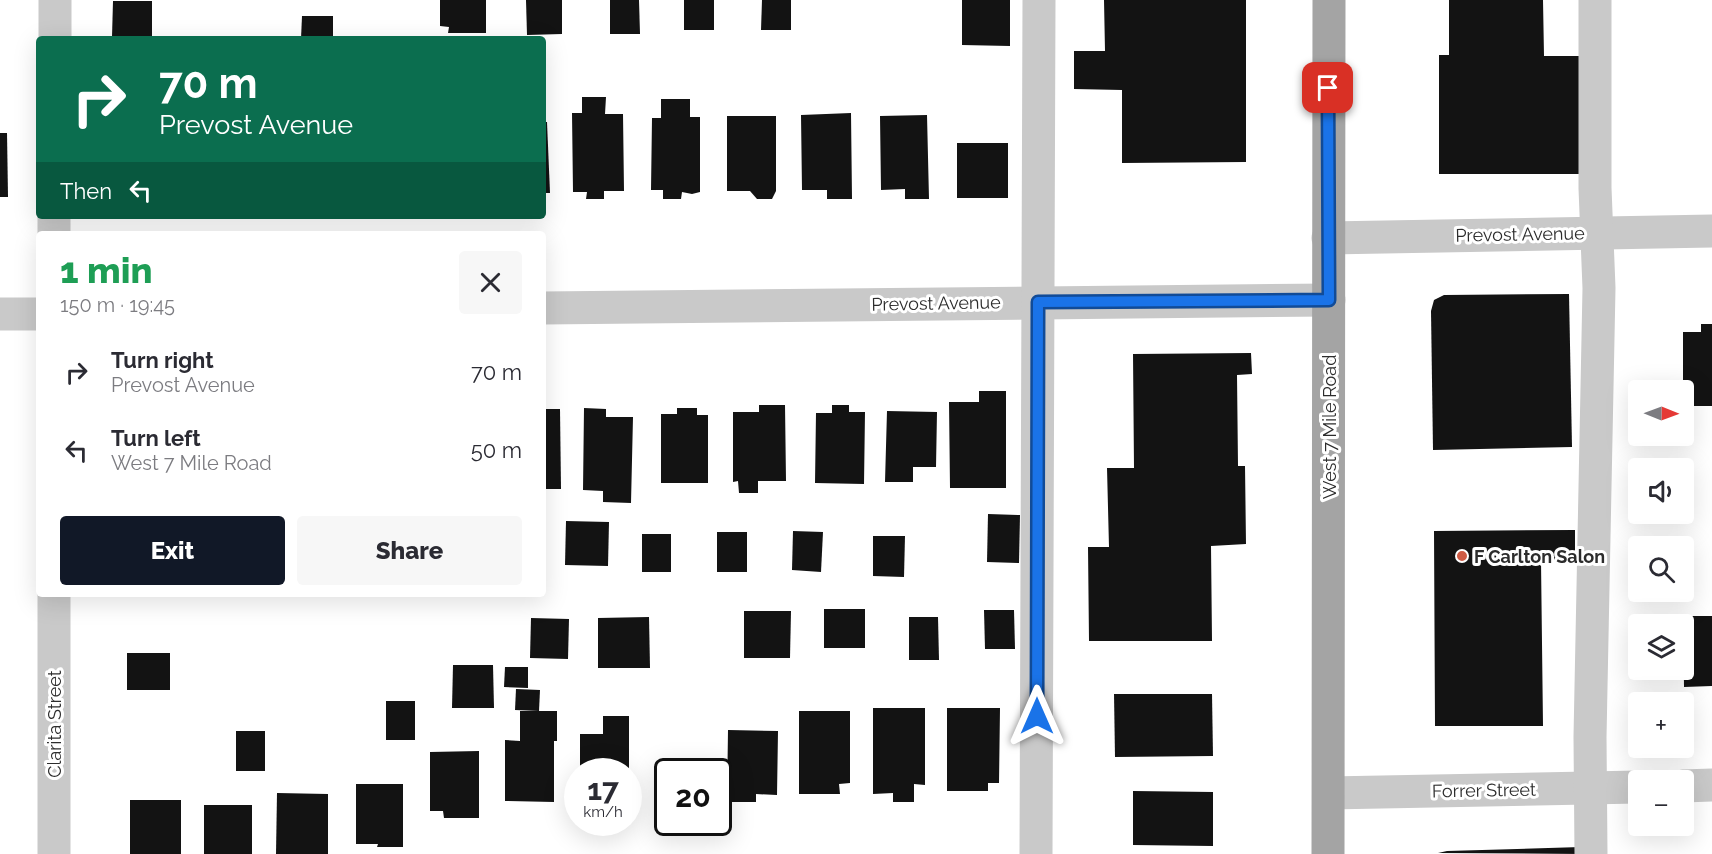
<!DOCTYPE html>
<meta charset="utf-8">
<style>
:root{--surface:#fff;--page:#f7f7f7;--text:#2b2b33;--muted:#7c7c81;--accent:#111827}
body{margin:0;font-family:Raleway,sans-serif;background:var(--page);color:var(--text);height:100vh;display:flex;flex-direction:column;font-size:22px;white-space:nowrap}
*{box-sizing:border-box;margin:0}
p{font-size:20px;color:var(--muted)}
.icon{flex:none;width:33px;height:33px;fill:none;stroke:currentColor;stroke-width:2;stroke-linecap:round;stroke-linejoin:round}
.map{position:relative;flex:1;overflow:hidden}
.sheet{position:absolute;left:36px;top:231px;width:510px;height:366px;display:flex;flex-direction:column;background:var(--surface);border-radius:6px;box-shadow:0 6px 24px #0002}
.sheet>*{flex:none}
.top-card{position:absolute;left:36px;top:36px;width:510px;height:183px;border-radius:6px;box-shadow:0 6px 24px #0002;background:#0b6e4f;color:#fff;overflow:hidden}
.needle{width:39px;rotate:91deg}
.buttons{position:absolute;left:1628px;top:380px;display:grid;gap:12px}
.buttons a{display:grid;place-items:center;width:66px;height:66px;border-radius:6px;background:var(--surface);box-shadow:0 6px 24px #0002;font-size:30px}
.speed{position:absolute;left:564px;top:758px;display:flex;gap:12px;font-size:30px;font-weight:700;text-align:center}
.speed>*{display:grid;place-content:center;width:78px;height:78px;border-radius:50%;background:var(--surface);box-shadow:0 6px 24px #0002;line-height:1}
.speed small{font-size:15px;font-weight:400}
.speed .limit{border:3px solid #111;border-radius:9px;background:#fff;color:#111}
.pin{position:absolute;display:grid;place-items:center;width:51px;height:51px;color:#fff;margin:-26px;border-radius:12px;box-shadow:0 3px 9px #0006}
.me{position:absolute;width:66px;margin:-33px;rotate:0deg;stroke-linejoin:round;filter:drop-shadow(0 0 4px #0008)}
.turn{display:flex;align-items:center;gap:21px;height:126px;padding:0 24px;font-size:27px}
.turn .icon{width:78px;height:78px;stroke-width:2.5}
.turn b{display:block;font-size:42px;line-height:51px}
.then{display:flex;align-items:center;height:57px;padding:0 24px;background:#0003;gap:12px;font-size:22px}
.round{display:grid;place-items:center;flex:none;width:63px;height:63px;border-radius:6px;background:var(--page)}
.summary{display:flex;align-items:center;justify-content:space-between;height:102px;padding:0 24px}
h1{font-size:36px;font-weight:800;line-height:45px;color:#1e9e55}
.cta{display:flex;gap:12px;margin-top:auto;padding:12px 24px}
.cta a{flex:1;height:69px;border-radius:6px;background:var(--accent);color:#fff;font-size:24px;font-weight:800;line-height:69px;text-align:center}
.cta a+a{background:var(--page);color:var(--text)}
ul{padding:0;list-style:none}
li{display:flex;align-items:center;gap:18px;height:78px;padding:0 24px}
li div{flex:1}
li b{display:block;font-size:22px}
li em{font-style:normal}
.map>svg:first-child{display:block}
.building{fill:#131313}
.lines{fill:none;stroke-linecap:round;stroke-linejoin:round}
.minor{stroke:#c9c9c9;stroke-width:33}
.major{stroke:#a4a4a4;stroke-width:33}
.route-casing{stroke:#114b97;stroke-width:15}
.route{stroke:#1a73e8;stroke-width:10}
.poi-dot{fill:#ce5a43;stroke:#fff;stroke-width:2}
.labels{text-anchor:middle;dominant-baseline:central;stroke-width:6;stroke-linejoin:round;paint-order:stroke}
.street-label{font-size:18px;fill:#2c2c2c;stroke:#fff}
.poi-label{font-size:18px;font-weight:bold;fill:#2c2c2c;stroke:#fff;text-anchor:start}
</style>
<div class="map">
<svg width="1712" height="854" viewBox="0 0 1712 854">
<rect width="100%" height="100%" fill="#fff"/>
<g class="building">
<polygon points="440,0 486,0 486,33 448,33 449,27 440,26"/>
<polygon points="526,0 562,0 562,34 527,35"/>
<polygon points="610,0 639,0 640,34 610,34"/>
<rect x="684" y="0" width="30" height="30"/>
<polygon points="762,0 791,0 791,30 761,30"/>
<polygon points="962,0 1010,0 1010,46 962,45"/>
<polygon points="1104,0 1246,0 1246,162 1122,163 1122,90 1074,89 1074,51 1105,51"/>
<polygon points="1449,0 1543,0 1544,56 1583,56 1583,174 1439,174 1439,55 1449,55"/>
<polygon points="113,1 152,1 152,37 112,37"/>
<polygon points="302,16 333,16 333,39 301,39"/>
<polygon points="582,97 606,97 605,114 623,114 624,191 604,191 604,199 586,199 587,192 573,192 572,113 582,113"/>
<polygon points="661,99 690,99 690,117 700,117 700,192 692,194 682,192 681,199 663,199 663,190 651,190 652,118 661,118"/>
<polygon points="851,113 852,199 827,199 827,190 802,190 801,115"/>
<polygon points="927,115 929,199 905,199 905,189 881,190 880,116"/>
<polygon points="727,116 776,116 776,191 772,199 757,199 750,191 727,191"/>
<polygon points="543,122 547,122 550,193 543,193"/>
<polygon points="0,133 7,133 8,197 0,197"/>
<rect x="957" y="143" width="51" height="55"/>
<polygon points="1569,294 1572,447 1433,450 1431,311 1434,300 1444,295"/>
<polygon points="1701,324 1712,324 1712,406 1683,406 1683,332 1701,332"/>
<polygon points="1251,353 1252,374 1237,375 1238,466 1245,466 1246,544 1211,546 1212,641 1089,641 1088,547 1109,547 1107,468 1134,468 1133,354"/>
<polygon points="979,391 1006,391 1006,488 950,488 949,402 979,402"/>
<polygon points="759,405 785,405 786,481 758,481 758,493 739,493 738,481 733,482 733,412 759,412"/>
<polygon points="832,405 849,405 849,412 865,412 864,484 815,483 816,413 832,413"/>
<polygon points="584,408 606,409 606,417 633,417 631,503 603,502 603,491 583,490"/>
<polygon points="677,408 697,408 697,415 708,415 708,483 661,483 661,414 677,414"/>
<polygon points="543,409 560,409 561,489 543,489"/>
<polygon points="887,411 937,412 936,467 913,467 913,482 885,482"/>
<polygon points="988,514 1020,515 1019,563 987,562"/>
<polygon points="566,521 609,522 608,566 565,565"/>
<polygon points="1575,530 1575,561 1541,561 1543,726 1435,726 1434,531"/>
<polygon points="793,531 823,532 821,572 792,570"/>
<rect x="717" y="532" width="30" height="40"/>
<rect x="642" y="534" width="29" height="38"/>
<polygon points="873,536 905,536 904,577 873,576"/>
<rect x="824" y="609" width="41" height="39"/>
<polygon points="984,610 1014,610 1015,649 985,649"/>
<polygon points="744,611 791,611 790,658 744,658"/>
<polygon points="1683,616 1712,616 1712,686 1684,687"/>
<polygon points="649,617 650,668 598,668 598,618"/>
<polygon points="909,617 938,617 939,660 909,660"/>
<polygon points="531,618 569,619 568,659 530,658"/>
<rect x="127" y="653" width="43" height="37"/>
<polygon points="453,665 493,665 494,708 452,708"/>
<polygon points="505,667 528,667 528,688 504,687"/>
<polygon points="516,689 540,690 539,711 515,710"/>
<polygon points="1114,694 1212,694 1213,756 1115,757"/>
<rect x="386" y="701" width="29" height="39"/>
<polygon points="873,708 925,708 925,785 914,784 914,802 893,802 893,793 873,794"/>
<polygon points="947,708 1000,708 999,783 988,783 988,791 947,791"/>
<polygon points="520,711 557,711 557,741 554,741 554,802 505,801 505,740 520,741"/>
<polygon points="799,711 850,711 850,783 839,784 840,794 799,794"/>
<polygon points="603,716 629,716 629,771 580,771 580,734 603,734"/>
<polygon points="728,730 778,731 777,795 756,794 756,802 727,802"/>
<rect x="236" y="731" width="29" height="40"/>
<polygon points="479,751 479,818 444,818 443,811 430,811 430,752"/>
<polygon points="356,784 403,784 403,847 377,847 378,844 356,844"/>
<polygon points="1133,791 1213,792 1213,846 1133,845"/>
<polygon points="277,793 328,794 328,854 276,854"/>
<rect x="130" y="800" width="51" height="54"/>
<rect x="204" y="805" width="48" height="49"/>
<polygon points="1581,847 1581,854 1438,853 1447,851"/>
</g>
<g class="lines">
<g class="minor">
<polyline points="55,39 55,0"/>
<polyline points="54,234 54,216"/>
<polyline points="1328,238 1712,231"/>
<polyline points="543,308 1329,300"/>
<polyline points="0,314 39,314"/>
<polyline points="1683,786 1712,785"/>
<polyline points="1329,793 1638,787"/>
<polyline points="54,854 54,594"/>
<polyline points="1036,854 1039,0"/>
<polyline points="1591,854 1590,737 1599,288 1595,188 1595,0"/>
</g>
<polyline class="major" points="1328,854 1329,0"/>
</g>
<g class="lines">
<g class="route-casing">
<polyline id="route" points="1037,716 1038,302 1329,300 1328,88"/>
</g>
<use href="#route" class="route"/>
</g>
<circle class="poi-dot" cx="1462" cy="556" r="6"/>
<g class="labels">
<g class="street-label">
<text transform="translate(1520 234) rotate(-1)">Prevost Avenue</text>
<text transform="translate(936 303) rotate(-1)">Prevost Avenue</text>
<text transform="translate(1329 427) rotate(-90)">West 7 Mile Road</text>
<text transform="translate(54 724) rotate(-90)">Clarita Street</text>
<text transform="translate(1484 790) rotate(-1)">Forrer Street</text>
</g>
<g class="poi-label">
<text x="1474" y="556">F Carlton Salon</text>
</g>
</g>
</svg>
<div class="buttons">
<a><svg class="needle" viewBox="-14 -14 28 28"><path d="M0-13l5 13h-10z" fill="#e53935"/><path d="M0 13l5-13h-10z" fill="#7c7c81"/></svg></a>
<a><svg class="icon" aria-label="sound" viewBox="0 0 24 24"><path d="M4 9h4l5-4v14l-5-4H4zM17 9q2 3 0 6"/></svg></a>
<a><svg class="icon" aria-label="search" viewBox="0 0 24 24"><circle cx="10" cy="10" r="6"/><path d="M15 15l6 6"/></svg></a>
<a><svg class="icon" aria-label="layers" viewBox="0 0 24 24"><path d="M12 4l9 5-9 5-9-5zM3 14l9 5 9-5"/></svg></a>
<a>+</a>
<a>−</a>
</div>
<div class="speed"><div>17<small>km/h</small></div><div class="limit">20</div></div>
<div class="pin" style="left:1328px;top:88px;background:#d93025"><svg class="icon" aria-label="arrive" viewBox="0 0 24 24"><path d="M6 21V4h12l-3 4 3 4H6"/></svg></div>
<svg class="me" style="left:1037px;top:716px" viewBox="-20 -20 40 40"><path d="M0-17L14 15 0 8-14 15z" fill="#1a73e8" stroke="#fff" stroke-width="4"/></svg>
<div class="top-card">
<div class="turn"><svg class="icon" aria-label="right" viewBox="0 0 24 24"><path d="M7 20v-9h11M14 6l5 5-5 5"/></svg><div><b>70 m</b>Prevost Avenue</div></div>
<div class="then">Then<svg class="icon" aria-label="left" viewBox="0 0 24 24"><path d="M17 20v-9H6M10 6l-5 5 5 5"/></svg></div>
</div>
<section class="sheet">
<div class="summary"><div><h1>1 min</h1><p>150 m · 19:45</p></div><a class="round"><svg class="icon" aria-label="close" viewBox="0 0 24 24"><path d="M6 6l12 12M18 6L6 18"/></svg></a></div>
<ul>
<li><svg class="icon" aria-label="right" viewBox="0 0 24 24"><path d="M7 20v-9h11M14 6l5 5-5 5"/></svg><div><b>Turn right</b><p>Prevost Avenue</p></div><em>70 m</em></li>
<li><svg class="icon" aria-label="left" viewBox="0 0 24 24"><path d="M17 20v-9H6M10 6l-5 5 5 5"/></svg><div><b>Turn left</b><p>West 7 Mile Road</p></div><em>50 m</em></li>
</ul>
<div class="cta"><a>Exit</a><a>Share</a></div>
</section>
</div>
